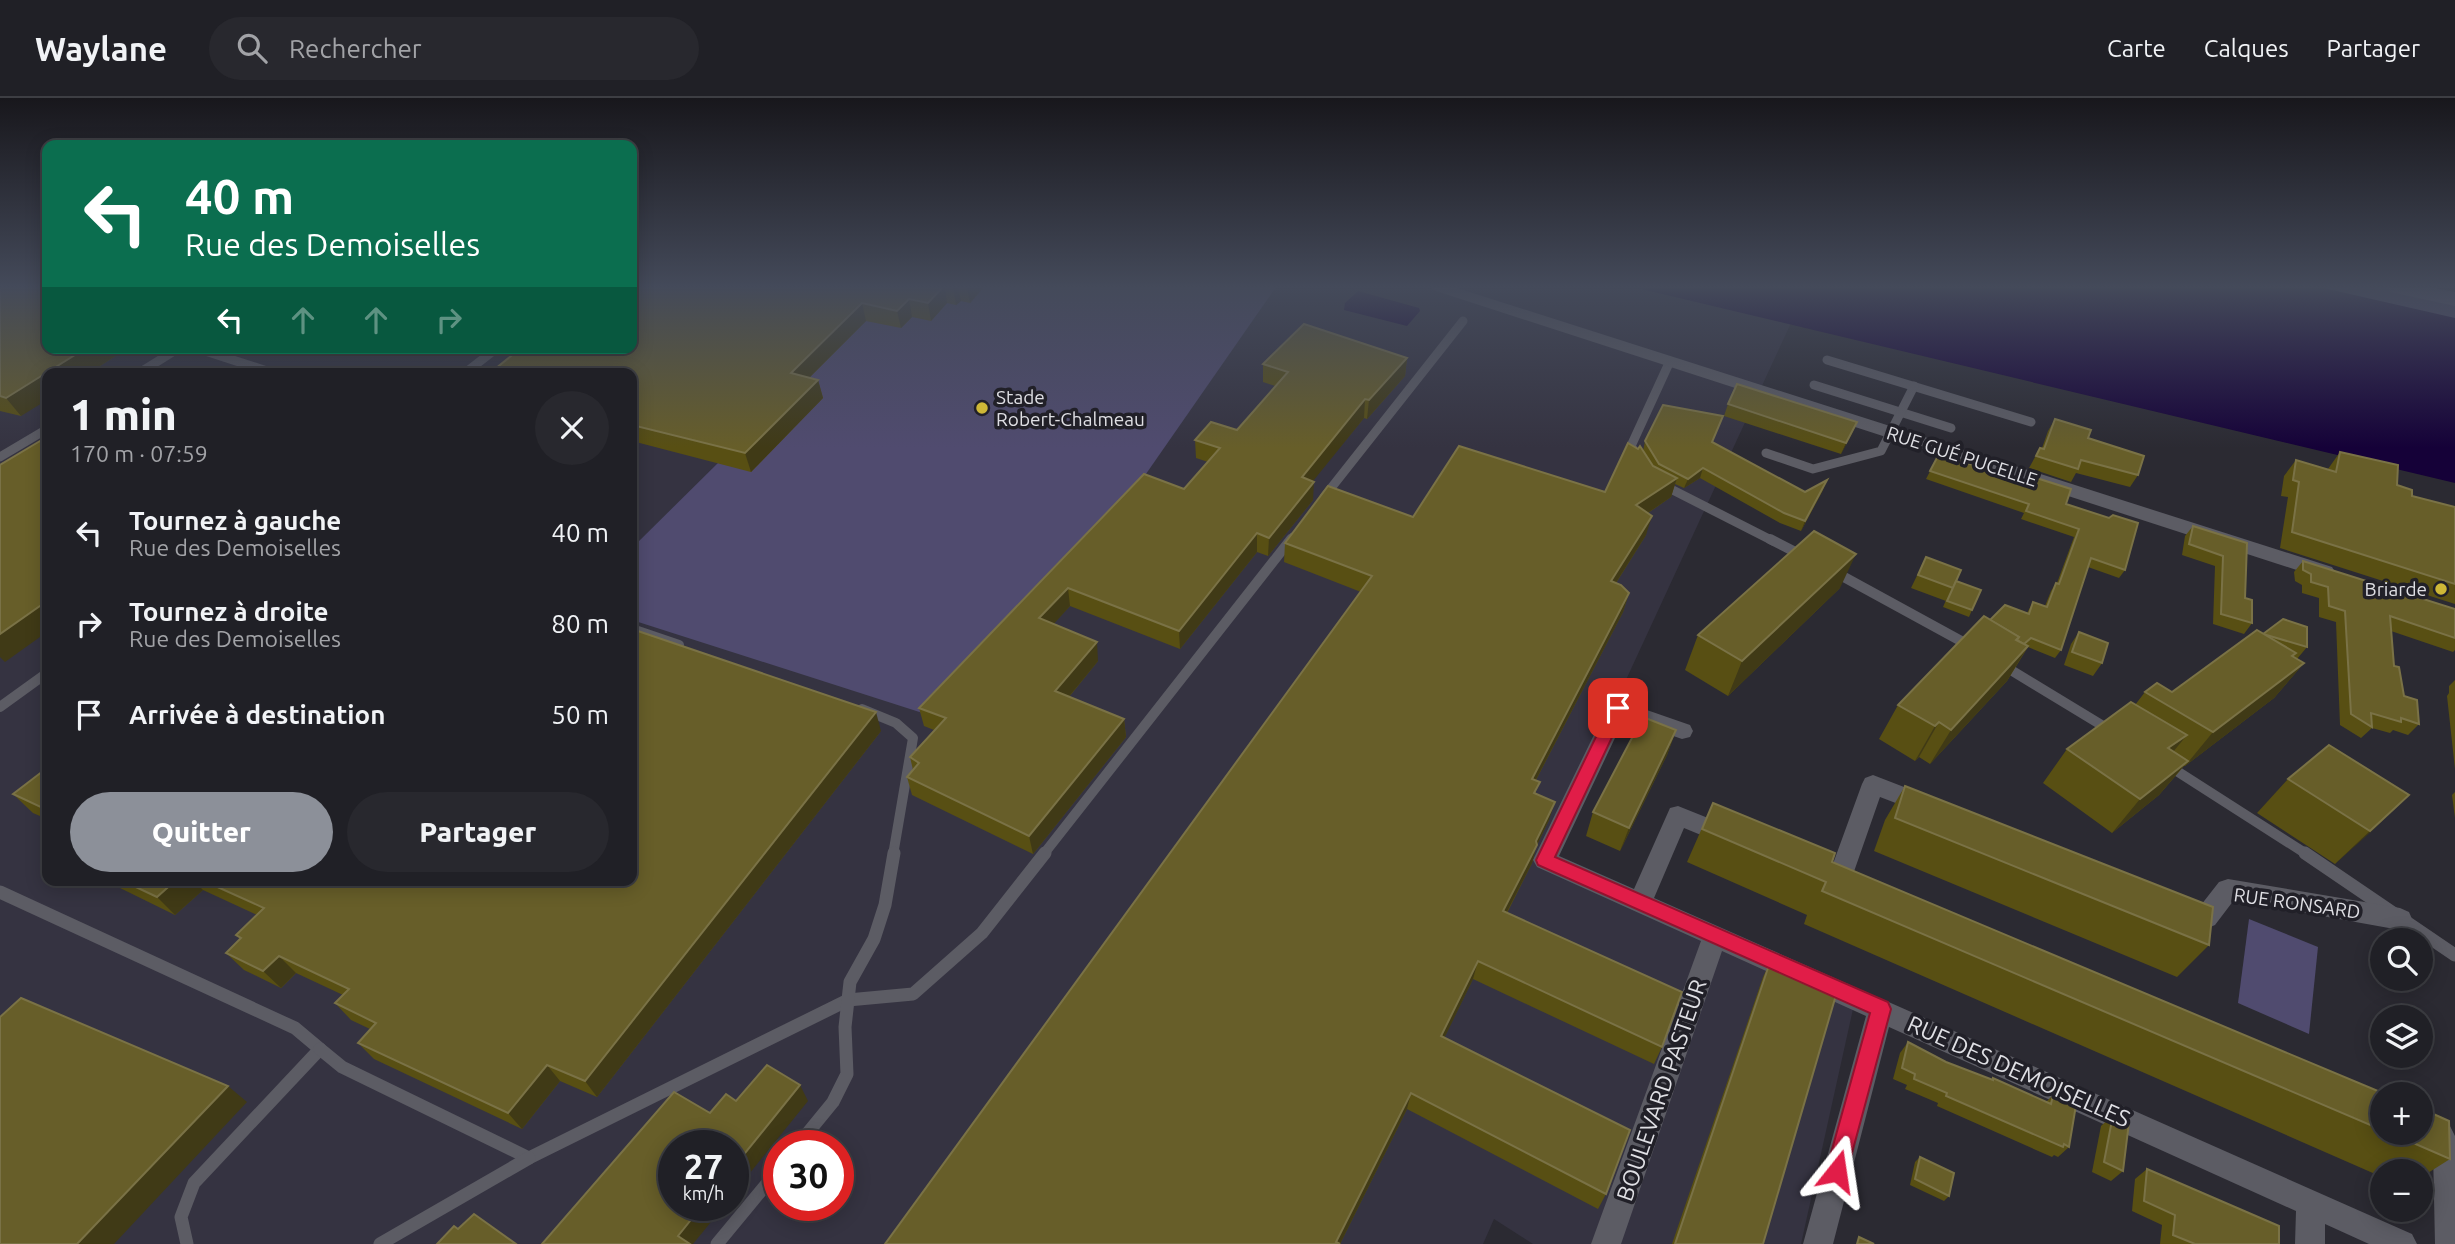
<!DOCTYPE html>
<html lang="fr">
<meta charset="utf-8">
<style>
:root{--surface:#202026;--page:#28282e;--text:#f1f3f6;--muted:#a2a3a7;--line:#3d3e43;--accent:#8c9099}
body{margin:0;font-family:Ubuntu,sans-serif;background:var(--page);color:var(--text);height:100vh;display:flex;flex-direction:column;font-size:26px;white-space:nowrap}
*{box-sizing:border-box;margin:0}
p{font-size:23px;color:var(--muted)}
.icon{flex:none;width:38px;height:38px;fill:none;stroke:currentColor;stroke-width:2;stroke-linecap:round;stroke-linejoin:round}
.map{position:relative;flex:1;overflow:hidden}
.panel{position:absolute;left:42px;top:270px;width:595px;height:518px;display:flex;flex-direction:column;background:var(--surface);border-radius:14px;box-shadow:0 4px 18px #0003,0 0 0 2px var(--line)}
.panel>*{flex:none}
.hud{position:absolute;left:42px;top:42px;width:595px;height:214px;border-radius:14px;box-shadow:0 4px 18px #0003,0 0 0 2px var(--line);background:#0b6e4f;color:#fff;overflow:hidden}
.fabs{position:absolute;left:2370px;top:830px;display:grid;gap:14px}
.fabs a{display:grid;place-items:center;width:63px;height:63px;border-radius:50%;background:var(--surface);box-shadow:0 4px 18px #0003,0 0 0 2px var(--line);font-size:35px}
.speed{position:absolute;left:658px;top:1032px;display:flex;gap:14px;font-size:35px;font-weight:700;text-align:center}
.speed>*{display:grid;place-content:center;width:91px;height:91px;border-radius:50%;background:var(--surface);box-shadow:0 4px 18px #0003,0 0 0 2px var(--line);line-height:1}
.speed small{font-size:18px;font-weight:400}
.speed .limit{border:10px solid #d22;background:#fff;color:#111}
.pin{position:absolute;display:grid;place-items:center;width:60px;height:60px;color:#fff;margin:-30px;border-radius:14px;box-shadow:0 4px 10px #0006}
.me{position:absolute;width:77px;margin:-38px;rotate:15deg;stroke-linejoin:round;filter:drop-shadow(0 0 5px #0008)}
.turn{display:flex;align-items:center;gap:24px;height:147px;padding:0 28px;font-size:32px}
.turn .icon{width:91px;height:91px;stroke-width:2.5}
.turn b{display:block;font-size:49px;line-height:60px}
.lanes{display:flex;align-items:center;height:66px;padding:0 28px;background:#0003;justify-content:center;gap:35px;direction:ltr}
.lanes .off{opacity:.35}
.round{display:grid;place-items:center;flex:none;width:74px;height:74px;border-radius:37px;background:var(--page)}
.summary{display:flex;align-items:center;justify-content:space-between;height:119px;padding:0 28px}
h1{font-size:42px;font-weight:800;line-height:52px}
.action{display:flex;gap:14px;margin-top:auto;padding:14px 28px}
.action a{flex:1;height:80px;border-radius:42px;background:var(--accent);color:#fff;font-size:28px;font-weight:800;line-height:80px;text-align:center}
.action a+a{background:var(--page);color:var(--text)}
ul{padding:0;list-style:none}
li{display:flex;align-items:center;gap:21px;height:91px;padding:0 28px}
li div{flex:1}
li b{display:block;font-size:26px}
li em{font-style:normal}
header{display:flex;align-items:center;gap:42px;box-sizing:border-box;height:98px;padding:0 35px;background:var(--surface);border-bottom:2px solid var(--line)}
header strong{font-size:33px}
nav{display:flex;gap:38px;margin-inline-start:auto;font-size:24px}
.search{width:490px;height:63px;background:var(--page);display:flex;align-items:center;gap:18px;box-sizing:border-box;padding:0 24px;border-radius:38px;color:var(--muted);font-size:26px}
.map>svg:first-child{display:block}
.built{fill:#353341;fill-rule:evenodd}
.green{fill:#504b6f}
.water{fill:#150138}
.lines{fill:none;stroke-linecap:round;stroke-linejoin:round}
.lane-far2{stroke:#5c5c64;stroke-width:9}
.lane-far1{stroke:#5c5c64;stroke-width:10}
.lane{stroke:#5c5c64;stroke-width:13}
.street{fill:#5c5c64;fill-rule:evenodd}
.secondary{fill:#676380;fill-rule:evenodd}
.wall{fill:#584f13}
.shaded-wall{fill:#403a16}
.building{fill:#675e29;stroke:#7a7246;stroke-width:2}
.route{fill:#e11d48;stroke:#92132f;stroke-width:2}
.poi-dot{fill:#ceb837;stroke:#212028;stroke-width:2.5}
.labels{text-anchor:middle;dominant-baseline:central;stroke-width:7;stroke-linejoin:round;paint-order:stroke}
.poi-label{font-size:19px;fill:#dfdfe4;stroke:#212028;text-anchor:start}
.street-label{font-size:19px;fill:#dfdfe4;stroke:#212028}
.near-street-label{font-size:23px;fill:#dfdfe4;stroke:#212028}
</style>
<header>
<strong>Waylane</strong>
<div class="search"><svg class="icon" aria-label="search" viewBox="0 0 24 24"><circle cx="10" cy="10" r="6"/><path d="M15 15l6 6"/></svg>Rechercher</div>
<nav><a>Carte</a><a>Calques</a><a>Partager</a></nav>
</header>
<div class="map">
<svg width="2455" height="1146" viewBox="0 0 2455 1146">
<rect width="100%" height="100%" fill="#2b2a32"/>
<path class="built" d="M0 189 47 250H632V189H1661L1791 225 1545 757 1857 893 1801 1146H1533L1494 1121 1483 1146H0ZM47 275H632V782H47ZM674 1048H733V1108H674ZM779 1048H838V1108H779Z"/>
<g class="green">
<polygon points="896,189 1276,189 1107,432 935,619 632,522 632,450"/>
<polygon points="2304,189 2424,189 2455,196 2455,224"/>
<polygon points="2249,821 2318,849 2309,936 2238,905"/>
</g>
<g class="water">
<polygon points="1633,189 2319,189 2455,220 2455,385"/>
<polygon points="1358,193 1419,210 1420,213 1407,228 1344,212 1345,205"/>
</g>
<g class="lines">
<g class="lane-far2">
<polyline points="196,250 273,275"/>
<polyline points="1827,262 2031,324"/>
<polyline points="139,275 179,250"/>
<polyline points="465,275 497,250"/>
<polyline points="1814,287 1951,330"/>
<polyline points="1766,355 1813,371 1881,353 1914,288"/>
<polyline points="0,359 47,331"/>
<polyline points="1638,359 1631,348 1670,263"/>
<polyline points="1661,386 1773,443"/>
<polyline points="1324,399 1463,223"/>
<polyline points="1290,443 1293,439"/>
</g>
<g class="lane-far1">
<polyline points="1770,441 1803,458"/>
<polyline points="1833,473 1972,549"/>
<polyline points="632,531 679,547"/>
<polyline points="2001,566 2113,634"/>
<polyline points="0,609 47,575"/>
<polyline points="862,611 896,625 913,640 893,757"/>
<polyline points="2169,668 2308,757"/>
<polyline points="1043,757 1291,441"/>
</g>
<g class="lane">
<polyline points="2305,755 2455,857"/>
<polyline points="0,794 295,930 320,951 194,1085 181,1119 187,1146"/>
<polyline points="320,951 342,969 529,1060 848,902 913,896 982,835 1045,755"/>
<polyline points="797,1048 833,1004 847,976 845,929 850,884 874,841 885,807 894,755"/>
<polyline points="380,1146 529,1060"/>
<polyline points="717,1146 779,1071"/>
</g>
<g class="street">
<polygon points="1430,189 1454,189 2332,469 2335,474 2332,479 2318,479 1433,192"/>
<polygon points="1618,602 1690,627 1693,633 1690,639 1682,641 1624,621 1559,758 1634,791 1670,710 1678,708 1738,732 1742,739 1738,746 1730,749 1684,730 1654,800 2412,1136 2417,1146 2369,1146 2325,1126 2325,1146 2295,1146 2296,1113 1889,929 1833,1146 1803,1146 1866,918 1722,853 1621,1146 1591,1146 1701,843 1537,769 1533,762 1607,610 1610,604"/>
<polygon points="1873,677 1935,701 1938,708 1935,715 1927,717 1880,699 1850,785 1847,792 1838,795 1829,792 1826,785 1862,686 1865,680"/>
<polygon points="2228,781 2400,810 2409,814 2412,821 2409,828 2400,832 2234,802 2215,827 2206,831 2182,821 2179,814 2182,807 2191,804 2201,807 2219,784"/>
<polygon points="2420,1013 2448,1024 2455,1038 2455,1146 2435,1146 2433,1052 2428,1043 2410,1034 2420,1034"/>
</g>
<polygon class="secondary" points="2387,189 2430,189 2455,194 2455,208 2390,194"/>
</g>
<g class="wall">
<polygon points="0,189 47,250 128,250 89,275 47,275 21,318 0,313"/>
<polygon points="632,189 984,189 970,205 961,203 956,207 947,205 931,223 912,219 901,230 866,223 809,280 818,282 823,300 751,374 632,343"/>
<polygon points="1407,260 1405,278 1367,321 1364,320 1312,383 1313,402 1268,458 1257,454 1180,551 1070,508 1053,526 1098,563 1069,599 1124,621 1126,639 1033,756 912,697 907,679 913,672 910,659 934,632 924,628 919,610 1184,391 1208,364 1196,360 1195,342 1237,332 1275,288 1263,284 1263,266"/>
<polygon points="1728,306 1857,324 1841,356 1724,318"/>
<polygon points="2055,321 2088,340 2138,377 2130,389 2076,375 2071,384 2029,370 2040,350 2042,350 2048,333"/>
<polygon points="1719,328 1712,344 1805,394 1823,392 1801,433 1780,425 1700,380 1684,390 1675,386 1671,399 1648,415 1646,437 1616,485 1629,495 1623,514 1536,682 1536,696 1549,722 1536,749 1532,765 1507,815 1662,949 1654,966 1473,881 1444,940 1606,1096 1598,1111 1407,1011 1340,1146 885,1146 1361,494 1284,464 1285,445 1413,419 1605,394 1638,351 1643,353 1645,343"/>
<polygon points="2340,354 2397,387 2412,398 2455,409 2455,506 2280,450 2288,399 2281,398 2284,378 2296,362 2328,371"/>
<polygon points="1939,356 2024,384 2027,377 2066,406 2125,472 2119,480 2088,469 2061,552 2055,560 2028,549 2007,583 1930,666 1919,659 1915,663 1879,641 1898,607 1990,522 2027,515 2033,504 2045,508 2051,493 2056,485 2057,485 2074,439 2021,421 2024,415 1926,381"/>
<polygon points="2193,428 2247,445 2245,500 2252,525 2244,536 2213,526 2215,468 2182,457 2185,438"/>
<polygon points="1926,459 1956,483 1972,512 1969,519 1943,509 1947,500 1946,503 1911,490"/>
<polygon points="2303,463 2455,511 2455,552 2453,554 2391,533 2394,568 2404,598 2419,626 2408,637 2393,632 2390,635 2372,630 2361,640 2340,627 2336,524 2319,519 2319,500 2302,495 2302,487 2295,483 2294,474"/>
<polygon points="1840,490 1728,598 1685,572 1698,537"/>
<polygon points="2079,534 2102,565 2093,578 2064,567 2071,546"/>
<polygon points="2263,536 2307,549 2297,561 2304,565 2274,600 2185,668 2184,668 2159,697 2112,735 2043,685 2067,651 2135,607 2145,594 2172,594"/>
<polygon points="2455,582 2455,671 2447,598 2449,595 2449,588"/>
<polygon points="1676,632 1667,657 1620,753 1586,738 1593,714"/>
<polygon points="881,633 597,999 560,983 522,1031 374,961 358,945 370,931 351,922 335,905 343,897 296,875 281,890 244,872 226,855 240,841 236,837 257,817 203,792 175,817 118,789 110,782 632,782"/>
<polygon points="47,670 47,721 33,715 13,696"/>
<polygon points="2288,681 2409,697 2335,766 2257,715"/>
<polygon points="1905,688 2209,847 2177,879 1874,753 1885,722"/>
<polygon points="2455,694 2455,720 2452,697"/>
<polygon points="1713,705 1832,764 2382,996 2382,1034 2420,1034 2450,1061 2420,1080 2420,1073 2382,1073 2382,1079 1804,826 1807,817 1687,764"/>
<polygon points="1769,867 1763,1146 1672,1146 1763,879"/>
<polygon points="1908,944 1946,964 1991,982 1993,980 2046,1004 2053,997 2069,1049 2058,1059 2054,1057 2052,1059 1937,1008 1938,1005 1905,991 1907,987 1893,981 1900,955"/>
<polygon points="2113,1017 2123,1073 2111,1083 2092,1074 2101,1028"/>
<polygon points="1920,1059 1949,1098 1944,1103 1910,1087 1915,1064"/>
<polygon points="2147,1071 2279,1146 2160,1146 2162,1127 2132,1113 2135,1081"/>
</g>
<g class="shaded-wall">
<polygon points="943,189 945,189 947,205 931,223 928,205"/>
<polygon points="953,189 958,189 961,203 956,207"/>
<polygon points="967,189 984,189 970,205"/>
<polygon points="909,201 912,219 901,230 897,213"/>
<polygon points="862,205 866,223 796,293 791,275"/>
<polygon points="86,250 128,250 89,275 47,275 47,302 21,318 6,300"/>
<polygon points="1407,260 1405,278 1367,321 1369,302"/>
<polygon points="818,282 823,300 751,374 745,355"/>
<polygon points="1365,301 1364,320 1301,398 1302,379"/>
<polygon points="1857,324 1852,336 1841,356 1846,345"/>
<polygon points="1703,370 1700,380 1684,390 1688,381"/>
<polygon points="1677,380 1671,399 1630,427 1636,407"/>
<polygon points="1827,382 1823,392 1801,433 1805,423"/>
<polygon points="1314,384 1313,402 1268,458 1269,440"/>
<polygon points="1652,418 1646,437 1605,502 1611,483"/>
<polygon points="1257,435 1257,454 1180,551 1179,533"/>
<polygon points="1856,456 1840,490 1728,598 1742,563"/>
<polygon points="1068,490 1070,508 1042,539 1039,520"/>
<polygon points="1629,495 1623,514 1527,699 1532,681"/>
<polygon points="47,503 47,534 5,564 0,559 0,536"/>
<polygon points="1097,544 1098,563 1058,612 1055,593"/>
<polygon points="2028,548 2007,583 1930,666 1951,632"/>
<polygon points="2304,565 2274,600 2185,668 2213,634"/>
<polygon points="876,614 881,633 597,999 585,983"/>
<polygon points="1124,621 1126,639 1033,756 1029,738"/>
<polygon points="1939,624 1919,659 1915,663 1935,628"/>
<polygon points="1676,632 1667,657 1620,753 1629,730"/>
<polygon points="2187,637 2159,671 2168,650"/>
<polygon points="2188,663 2159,697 2112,735 2140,701"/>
<polygon points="2409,697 2374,731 2335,766 2370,733"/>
<polygon points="1555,704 1549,722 1536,749 1532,765 1498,831 1503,813"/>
<polygon points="176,782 193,782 203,792 175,817 157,799"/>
<polygon points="279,858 296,875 281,890 263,873"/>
<polygon points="1478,863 1473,881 1437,955 1441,938"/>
<polygon points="547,967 560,983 522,1031 508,1015"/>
<polygon points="800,987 808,1003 733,1096 733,1070"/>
<polygon points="228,988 247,1004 114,1146 77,1146"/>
<polygon points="1411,995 1407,1011 1340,1146 1336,1144"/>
<polygon points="702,1108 724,1108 693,1146 685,1146 678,1138"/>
</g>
<g class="building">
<polygon points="0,189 47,189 47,250 86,250 6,300 0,298"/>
<polygon points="632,189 943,189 928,205 909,201 897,213 862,205 791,275 818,282 745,355 632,327 632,275 490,275 521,250 632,250"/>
<polygon points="1304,226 1407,260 1369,302 1365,301 1302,379 1314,384 1269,440 1257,435 1179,533 1068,490 1039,520 1097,544 1055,593 1124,621 1029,738 907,679 919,665 910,659 946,620 919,610 1144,376 1184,391 1220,350 1195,342 1211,324 1237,332 1288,274 1263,266"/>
<polygon points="1737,286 1857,324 1846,345 1728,306"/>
<polygon points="1663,307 1723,318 1712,344 1805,394 1827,382 1805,423 1784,415 1703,370 1688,381 1659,366 1645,343"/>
<polygon points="2055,321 2091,332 2088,340 2144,358 2138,377 2081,362 2078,371 2036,358 2040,350 2044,351"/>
<polygon points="40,343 47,345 47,503 0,536 0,367"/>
<polygon points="1628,345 1638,351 1640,348 1653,368 1677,380 1636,407 1652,418 1611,483 1621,487 1629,495 1532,681 1540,684 1534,695 1555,704 1536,743 1537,747 1503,813 1682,894 1662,949 1478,863 1441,938 1630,1032 1606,1096 1411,995 1336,1144 1340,1146 885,1146 1372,478 1285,445 1328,388 1413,419 1459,348 1605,394"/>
<polygon points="2340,354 2398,367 2397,387 2412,392 2412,398 2455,409 2455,486 2292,434 2299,384 2293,382 2296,362 2336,374"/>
<polygon points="1939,356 2025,384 2027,377 2071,391 2066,406 2109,420 2113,417 2138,425 2125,472 2091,460 2061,552 2031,540 2024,546 2017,542 2019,539 1990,522 2005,507 2029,516 2033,504 2047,509 2056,485 2059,486 2079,431 2026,413 2029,406 1930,373"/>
<polygon points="2193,428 2247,445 2245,500 2252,502 2252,525 2221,516 2223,458 2189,446"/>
<polygon points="1814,433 1856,456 1742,563 1698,537"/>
<polygon points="1926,459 1961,472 1953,490 1918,477"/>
<polygon points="2303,463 2455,511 2455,540 2390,518 2394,568 2399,569 2404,598 2417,602 2419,626 2401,620 2401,624 2371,615 2372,629 2351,616 2345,513 2329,508 2328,489 2311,484 2311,476 2303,472"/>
<polygon points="1956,483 1981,492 1972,512 1947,503"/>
<polygon points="1984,518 2019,539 2016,542 2028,548 1951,632 1939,624 1935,628 1898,607"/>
<polygon points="2283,521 2307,529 2307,549 2263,536"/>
<polygon points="632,531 876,614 585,983 547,967 508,1015 358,945 376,925 335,905 349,891 279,858 263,873 226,855 241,840 236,837 264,810 202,782 632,782"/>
<polygon points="2257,532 2296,555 2292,558 2304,565 2213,634 2145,594 2157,585 2172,594"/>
<polygon points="2079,534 2108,545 2102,565 2072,554"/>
<polygon points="2131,604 2187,637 2168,650 2188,663 2140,701 2067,651"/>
<polygon points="1643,619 1676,632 1629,730 1593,714"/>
<polygon points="2329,647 2409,697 2370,733 2288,681"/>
<polygon points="47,670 47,712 13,696"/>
<polygon points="1905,688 2213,809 2209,847 1895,720"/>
<polygon points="1713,705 1835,755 1832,764 2385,996 2382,996 2382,1032 1822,793 1826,784 1702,731"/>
<polygon points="121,782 176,782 157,799"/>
<polygon points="1769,867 1836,897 1763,1146 1675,1146"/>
<polygon points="21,900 228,988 77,1146 0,1146 0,919"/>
<polygon points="1908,944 1946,964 1993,982 1993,980 2051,1006 2053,997 2076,1007 2069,1049 2064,1046 2063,1049 1946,998 1947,995 1914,981 1915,976 1902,970"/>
<polygon points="767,967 800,987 733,1070 733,1048 674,1048 674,1108 702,1108 678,1138 690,1146 542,1146 674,994 710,1015 726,996 736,1003"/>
<polygon points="2420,1010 2449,1023 2450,1061 2388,1034 2420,1034"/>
<polygon points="2113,1017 2129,1024 2123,1073 2104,1064"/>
<polygon points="1920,1059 1954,1075 1949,1098 1915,1081"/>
<polygon points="2147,1071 2279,1128 2279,1146 2195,1146 2173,1137 2175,1117 2144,1103"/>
<polygon points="474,1116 516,1146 437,1146 454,1128 458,1131"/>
<polygon points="1859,1139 1874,1146 1857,1146"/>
</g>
<linearGradient id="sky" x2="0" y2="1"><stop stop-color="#18171c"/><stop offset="0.54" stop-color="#444a5a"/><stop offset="1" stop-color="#444a5a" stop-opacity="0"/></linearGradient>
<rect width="2455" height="350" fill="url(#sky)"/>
<polygon class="route" points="1618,604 1626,610 1555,759 1888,904 1891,911 1845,1081 1837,1084 1830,1081 1826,1073 1870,915 1538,767 1536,762 1610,610"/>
<g class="poi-dot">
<circle cx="982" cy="310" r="7"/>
<circle cx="2441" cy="491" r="7"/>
</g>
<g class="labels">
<g class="poi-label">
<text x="996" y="299">Stade<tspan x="996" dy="22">Robert-Chalmeau</tspan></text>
<text x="2427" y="491" text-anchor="end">Briarde</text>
</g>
<g class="street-label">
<text transform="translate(1962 358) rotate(18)">RUE GUÉ PUCELLE</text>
<text transform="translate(2297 805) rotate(8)">RUE RONSARD</text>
</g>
<g class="near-street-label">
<text transform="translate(2019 973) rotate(24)">RUE DES DEMOISELLES</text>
<text transform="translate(1661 992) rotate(-71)">BOULEVARD PASTEUR</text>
</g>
</g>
</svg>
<div class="fabs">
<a><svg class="icon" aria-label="search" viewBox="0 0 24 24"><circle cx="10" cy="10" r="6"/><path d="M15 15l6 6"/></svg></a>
<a><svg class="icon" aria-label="layers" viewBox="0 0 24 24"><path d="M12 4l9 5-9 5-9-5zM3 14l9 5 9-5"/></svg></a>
<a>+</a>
<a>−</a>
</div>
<div class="speed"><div>27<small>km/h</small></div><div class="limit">30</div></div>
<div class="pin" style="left:1618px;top:610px;background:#d93025"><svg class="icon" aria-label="arrive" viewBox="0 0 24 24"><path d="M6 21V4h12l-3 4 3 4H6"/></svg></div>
<svg class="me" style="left:1837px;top:1073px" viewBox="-20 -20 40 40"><path d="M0-17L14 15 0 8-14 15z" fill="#e11d48" stroke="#fff" stroke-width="4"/></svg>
<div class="hud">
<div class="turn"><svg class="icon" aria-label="left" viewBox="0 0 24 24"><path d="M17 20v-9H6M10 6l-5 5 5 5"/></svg><div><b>40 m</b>Rue des Demoiselles</div></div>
<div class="lanes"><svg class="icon" aria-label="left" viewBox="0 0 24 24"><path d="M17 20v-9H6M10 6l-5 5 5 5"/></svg><svg class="icon off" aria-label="ahead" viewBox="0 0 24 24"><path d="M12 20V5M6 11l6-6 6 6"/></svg><svg class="icon off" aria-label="ahead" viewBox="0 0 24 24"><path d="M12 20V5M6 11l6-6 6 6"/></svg><svg class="icon off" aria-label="right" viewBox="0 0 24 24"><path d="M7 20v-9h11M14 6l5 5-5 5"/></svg></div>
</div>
<section class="panel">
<div class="summary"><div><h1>1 min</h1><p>170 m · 07:59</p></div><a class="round"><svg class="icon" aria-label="close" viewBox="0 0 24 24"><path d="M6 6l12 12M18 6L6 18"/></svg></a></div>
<ul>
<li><svg class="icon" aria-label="left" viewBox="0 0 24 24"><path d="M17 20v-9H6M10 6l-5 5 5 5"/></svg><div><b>Tournez à gauche</b><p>Rue des Demoiselles</p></div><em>40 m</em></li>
<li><svg class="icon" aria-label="right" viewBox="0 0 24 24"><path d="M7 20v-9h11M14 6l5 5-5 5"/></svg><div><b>Tournez à droite</b><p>Rue des Demoiselles</p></div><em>80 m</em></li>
<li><svg class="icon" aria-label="arrive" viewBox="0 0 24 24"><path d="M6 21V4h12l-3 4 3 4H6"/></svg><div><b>Arrivée à destination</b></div><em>50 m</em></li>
</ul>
<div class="action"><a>Quitter</a><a>Partager</a></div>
</section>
</div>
